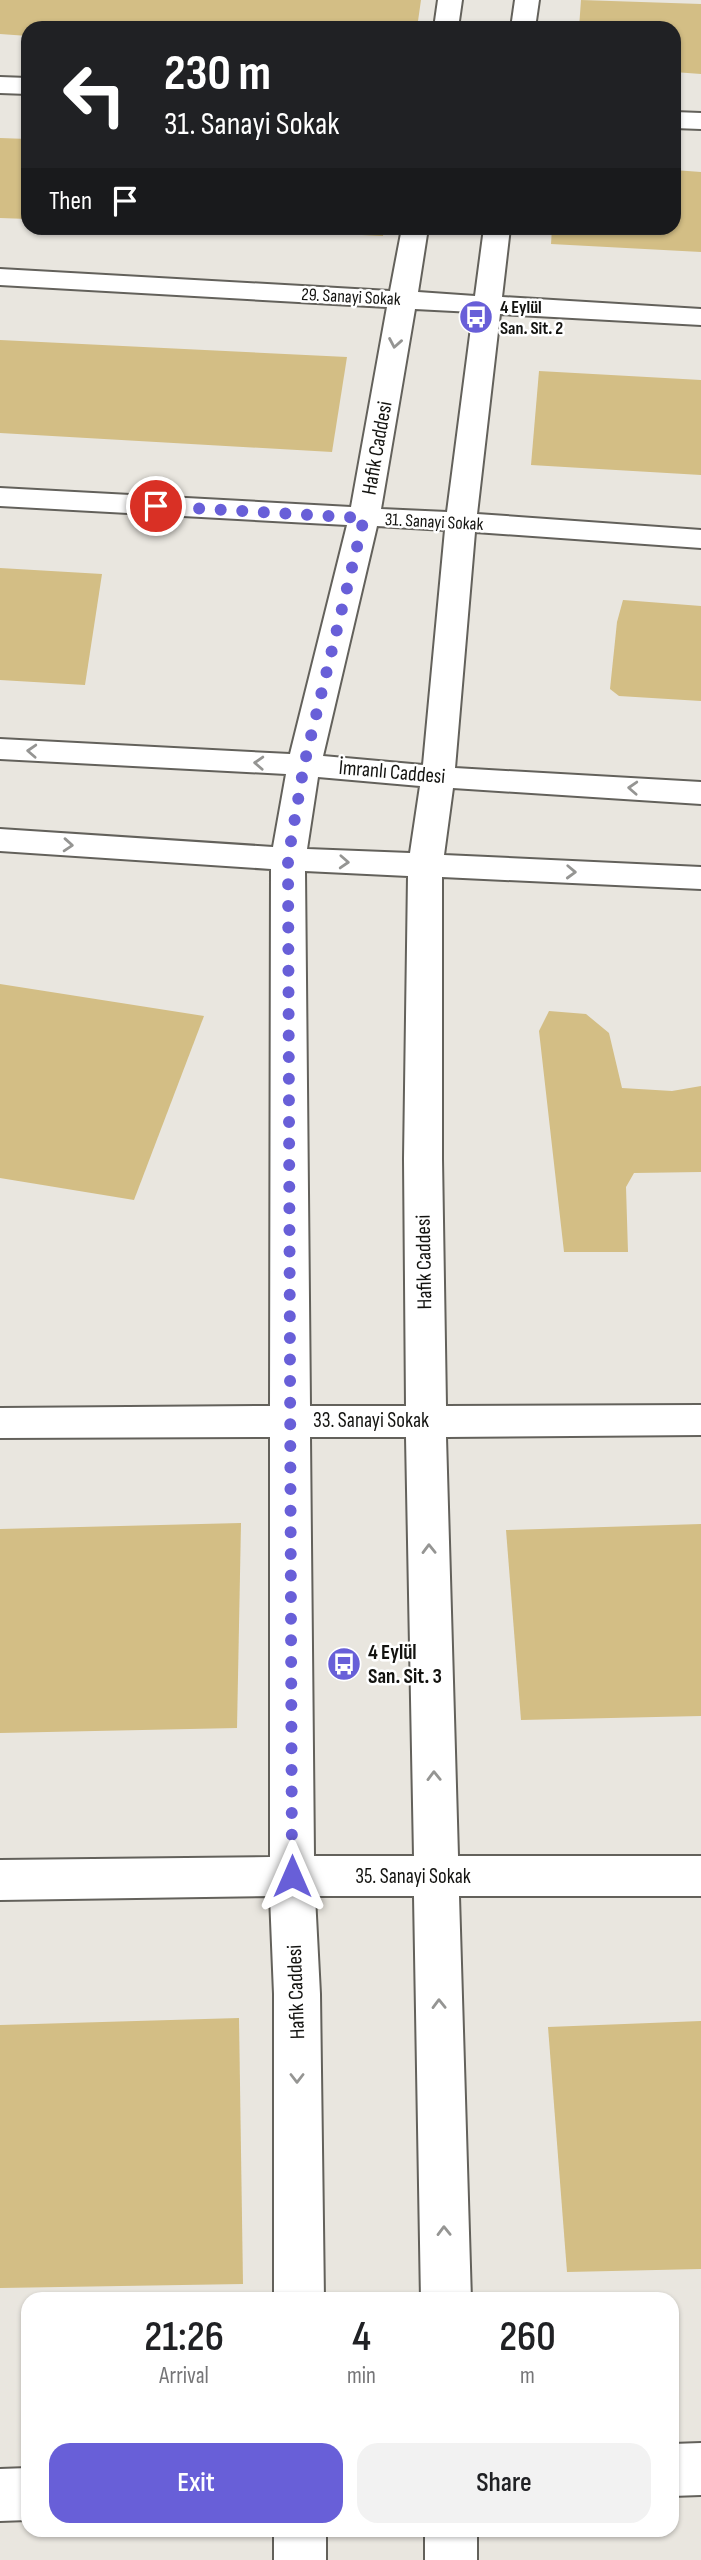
<!DOCTYPE html>
<meta charset="utf-8">
<style>
:root{--surface:#fff;--page:#f2f2f2;--text:#202124;--muted:#757577;--accent:#685fd8}
body{margin:0;font-family:"Sofia Sans Condensed",sans-serif;background:var(--page);color:var(--text);height:100vh;display:flex;flex-direction:column;font-size:26px;white-space:nowrap}
*{box-sizing:border-box;margin:0}
p{font-size:23px;color:var(--muted)}
.icon{flex:none;width:38px;height:38px;fill:none;stroke:currentColor;stroke-width:2;stroke-linecap:round;stroke-linejoin:round}
.map{position:relative;flex:1;overflow:hidden}
.side{position:absolute;left:21px;top:2292px;width:658px;height:245px;display:flex;flex-direction:column;background:var(--surface);border-radius:21px;box-shadow:0 2px 5px #0004}
.side>*{flex:none}
.top-card{position:absolute;left:21px;top:21px;width:660px;height:214px;border-radius:21px;box-shadow:0 2px 5px #0004;background:#202124;color:#fff;overflow:hidden}
.pin{position:absolute;display:grid;place-items:center;width:60px;height:60px;color:#fff;margin:-30px;border:4px solid #fff;border-radius:50%;box-shadow:0 2px 7px #0007}
.me{position:absolute;width:77px;margin:-38px;rotate:0deg;stroke-linejoin:round;filter:drop-shadow(0 0 5px #0008)}
.turn{display:flex;align-items:center;gap:24px;height:147px;padding:0 28px;font-size:32px}
.turn .icon{width:91px;height:91px;stroke-width:2.5}
.turn b{display:block;font-size:49px;line-height:60px}
.then{display:flex;align-items:center;height:66px;padding:0 28px;background:#0003;gap:14px;font-size:26px}
.eta{display:flex;justify-content:space-evenly;align-items:center;height:119px;text-align:center}
.eta b{font-size:42px;font-weight:600;line-height:49px}
.cta{display:flex;gap:14px;margin-top:auto;padding:14px 28px}
.cta a{flex:1;height:80px;border-radius:21px;background:var(--accent);color:#fff;font-size:28px;font-weight:600;line-height:80px;text-align:center}
.cta a+a{background:var(--page);color:var(--text)}
.map>svg:first-child{display:block}
.building{fill:#d3be85}
.lines{fill:none;stroke-linecap:round;stroke-linejoin:round}
.minor-casing{stroke:#63615b;stroke-width:4}
.minor{fill:#fff;fill-rule:evenodd}
.oneway{stroke:#959593}
.route{stroke:#685fd8;stroke-width:12;stroke-dasharray:0 21.6}
.labels{text-anchor:middle;dominant-baseline:central;stroke-width:5;stroke-linejoin:round;paint-order:stroke}
.far-street-label{font-size:18px;fill:#131310;stroke:#fff}
.far-poi-label{font-size:18px;font-weight:bold;fill:#131310;stroke:#fff;text-anchor:start}
.street-label{font-size:21px;fill:#131310;stroke:#fff}
.poi-label{font-size:21px;font-weight:bold;fill:#131310;stroke:#fff;text-anchor:start}
</style>
<div class="map">
<svg width="701" height="2560" viewBox="0 0 701 2560">
<rect width="100%" height="100%" fill="#e9e6df"/>
<g class="building">
<polygon points="0,0 421,0 417,28 28,28 28,36 0,34"/>
<polygon points="581,0 701,4 701,74 674,72 674,28 579,28"/>
<polygon points="0,138 28,139 28,219 0,218"/>
<polygon points="674,170 701,172 701,252 551,244 552,228 674,228"/>
<polygon points="255,228 384,228 383,236 255,230"/>
<polygon points="0,340 347,357 332,452 0,433"/>
<polygon points="539,371 701,380 701,475 531,465"/>
<polygon points="0,568 102,574 85,685 0,680"/>
<polygon points="623,600 701,606 701,701 619,696 610,689 617,622"/>
<polygon points="0,984 204,1016 134,1200 0,1178"/>
<polygon points="549,1011 586,1014 609,1033 622,1088 672,1091 701,1086 701,1172 634,1173 626,1187 628,1252 564,1252 539,1031"/>
<polygon points="241,1523 237,1728 0,1733 0,1529"/>
<polygon points="701,1524 701,1716 521,1720 506,1530"/>
<polygon points="239,2018 243,2284 0,2288 0,2025"/>
<polygon points="701,2021 701,2269 567,2272 548,2027"/>
</g>
<g class="lines">
<g class="minor-casing">
<g id="minor">
<polygon points="438,0 462,0 458,28 434,28"/>
<polygon points="515,0 539,0 535,28 511,28"/>
<polygon points="0,77 28,78 28,94 0,93"/>
<polygon points="674,112 701,113 701,129 674,128"/>
<path d="M402 228H428L418 292 475 296 484 228H510L502 297 701 309V325L500 314 477 514 701 530V548L475 532 455 768 701 782V804L453 788 444 855 701 867V889L442 877V1159L446 1406 701 1405V1435L446 1437 458 1856H701V1896H459L471 2300H421L414 1896H315L320 1994 324 2300H274V1994L270 1896 0 1900V1860L270 1857V1437L0 1438V1408L270 1406 271 869 0 851V829L273 847 286 774 0 759V739L290 754 347 525 0 506V488L351 507 387 307 0 285V269L390 291ZM415 309 473 312 447 512 381 509ZM377 526 445 530 423 765 323 756ZM318 777 420 786 410 853 307 849ZM305 871 408 876 404 1159 406 1406H310ZM310 1437H406L414 1856H314Z"/>
<polygon points="701,2443 701,2495 672,2496 672,2444"/>
<polygon points="28,2468 28,2520 0,2521 0,2469"/>
<rect x="274" y="2530" width="52" height="30"/>
<rect x="425" y="2530" width="52" height="30"/>
</g>
</g>
<use href="#minor" class="minor"/>
</g>
<defs><path id="oneway-chevron" d="M-2-3.5L2.5 0L-2 3.5" fill="none" stroke-width="1.6" stroke-linecap="round" stroke-linejoin="round" transform="scale(1.75)"/></defs>
<g class="oneway">
<use href="#oneway-chevron" transform="translate(395 343) rotate(100)"/>
<use href="#oneway-chevron" transform="translate(32 751) rotate(-177)"/>
<use href="#oneway-chevron" transform="translate(259 763) rotate(-177)"/>
<use href="#oneway-chevron" transform="translate(633 788) rotate(-177)"/>
<use href="#oneway-chevron" transform="translate(68 845) rotate(4)"/>
<use href="#oneway-chevron" transform="translate(344 862) rotate(3)"/>
<use href="#oneway-chevron" transform="translate(571 872) rotate(2)"/>
<use href="#oneway-chevron" transform="translate(429 1549) rotate(-91)"/>
<use href="#oneway-chevron" transform="translate(434 1776) rotate(-91)"/>
<use href="#oneway-chevron" transform="translate(439 2004) rotate(-91)"/>
<use href="#oneway-chevron" transform="translate(297 2078) rotate(90)"/>
<use href="#oneway-chevron" transform="translate(444 2231) rotate(-91)"/>
</g>
<g class="lines">
<polyline class="route" points="156,506 364,518 304,765 288,859 292,1876"/>
</g>
<defs>
<g id="bus-disc" transform="scale(1.75)"><circle r="9.5" fill="#685fd8" stroke="#fff"/><path d="M-5-6H5V4H4V6H2V4H-2V6H-4V4H-5ZM-3.5-4V0h7V-4ZM-3.5 1.2v1.5H-2V1.2ZM2 1.2v1.5H3.5V1.2Z" fill="#fff"/></g>
</defs>
<g fill-rule="evenodd">
<use href="#bus-disc" x="476" y="317"/>
<use href="#bus-disc" x="344" y="1664"/>
</g>
<g class="labels">
<g class="far-street-label">
<text transform="translate(351 297) rotate(3)">29. Sanayi Sokak</text>
<text transform="translate(434 522) rotate(3)">31. Sanayi Sokak</text>
</g>
<g class="far-poi-label">
<text x="500" y="307">4 Eylül<tspan x="500" dy="21">San. Sit. 2</tspan></text>
</g>
<g class="street-label">
<text transform="translate(377 448) rotate(-80)">Hafik Caddesi</text>
<text transform="translate(392 772) rotate(5)">İmranlı Caddesi</text>
<text transform="translate(424 1262) rotate(-91)">Hafik Caddesi</text>
<text x="371" y="1420">33. Sanayi Sokak</text>
<text x="413" y="1876">35. Sanayi Sokak</text>
<text transform="translate(296 1992) rotate(-92)">Hafik Caddesi</text>
</g>
<g class="poi-label">
<text x="368" y="1652">4 Eylül<tspan x="368" dy="24">San. Sit. 3</tspan></text>
</g>
</g>
</svg>
<div class="pin" style="left:156px;top:506px;background:#d93025"><svg class="icon" aria-label="arrive" viewBox="0 0 24 24"><path d="M6 21V4h12l-3 4 3 4H6"/></svg></div>
<svg class="me" style="left:292px;top:1876px" viewBox="-20 -20 40 40"><path d="M0-17L14 15 0 8-14 15z" fill="#685fd8" stroke="#fff" stroke-width="4"/></svg>
<div class="top-card">
<div class="turn"><svg class="icon" aria-label="left" viewBox="0 0 24 24"><path d="M17 20v-9H6M10 6l-5 5 5 5"/></svg><div><b>230 m</b>31. Sanayi Sokak</div></div>
<div class="then">Then<svg class="icon" aria-label="arrive" viewBox="0 0 24 24"><path d="M6 21V4h12l-3 4 3 4H6"/></svg></div>
</div>
<section class="side">
<div class="eta">
<div><b>21:26</b><p>Arrival</p></div>
<div><b>4</b><p>min</p></div>
<div><b>260</b><p>m</p></div>
</div>
<div class="cta"><a>Exit</a><a>Share</a></div>
</section>
</div>
